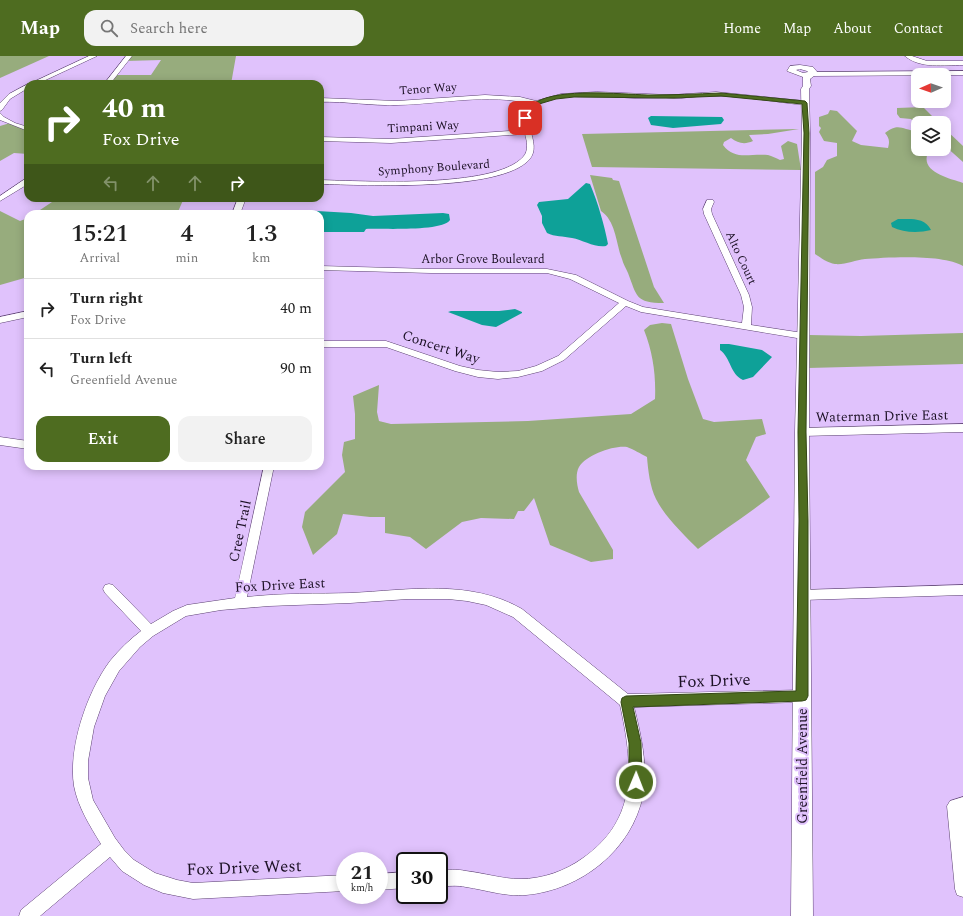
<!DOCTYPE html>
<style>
:root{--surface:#fff;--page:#f2f2f2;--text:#222;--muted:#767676;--line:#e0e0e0;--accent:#4e6c20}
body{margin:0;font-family:Spectral,serif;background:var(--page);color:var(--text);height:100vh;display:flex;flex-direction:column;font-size:15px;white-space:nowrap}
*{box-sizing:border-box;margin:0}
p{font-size:13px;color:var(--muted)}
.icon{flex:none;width:22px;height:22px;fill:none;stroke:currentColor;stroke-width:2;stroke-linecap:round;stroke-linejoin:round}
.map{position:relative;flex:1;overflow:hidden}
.sheet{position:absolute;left:24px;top:154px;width:300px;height:260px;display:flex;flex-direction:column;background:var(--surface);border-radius:12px;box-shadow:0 2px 10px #0003}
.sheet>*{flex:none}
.hud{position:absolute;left:24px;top:24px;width:300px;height:122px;border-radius:12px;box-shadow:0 2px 10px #0003;background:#4e6c20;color:#fff;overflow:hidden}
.needle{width:26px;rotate:268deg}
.controls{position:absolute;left:911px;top:12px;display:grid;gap:8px}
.controls a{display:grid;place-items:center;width:40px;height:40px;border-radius:8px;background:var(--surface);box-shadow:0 2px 10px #0003;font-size:20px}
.speed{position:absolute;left:336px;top:796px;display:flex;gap:8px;font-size:20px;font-weight:700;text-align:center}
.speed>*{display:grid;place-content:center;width:52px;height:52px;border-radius:50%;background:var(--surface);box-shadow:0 2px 10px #0003;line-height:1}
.speed small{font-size:10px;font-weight:400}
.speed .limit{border:2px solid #111;border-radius:6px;background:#fff;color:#111}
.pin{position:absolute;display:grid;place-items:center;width:34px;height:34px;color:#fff;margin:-17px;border-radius:8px;box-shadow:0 2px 6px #0006}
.me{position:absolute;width:44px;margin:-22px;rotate:1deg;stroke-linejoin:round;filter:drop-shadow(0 0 3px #0008)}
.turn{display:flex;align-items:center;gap:14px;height:84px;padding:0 12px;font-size:18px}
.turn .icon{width:52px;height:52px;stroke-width:2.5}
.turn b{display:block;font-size:28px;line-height:34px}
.lanes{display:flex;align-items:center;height:38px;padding:0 12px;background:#0003;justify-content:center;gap:20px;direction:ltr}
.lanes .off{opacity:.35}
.eta{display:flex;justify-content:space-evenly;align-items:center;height:68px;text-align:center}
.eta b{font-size:24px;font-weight:600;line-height:28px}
.action{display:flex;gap:8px;margin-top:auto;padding:8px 12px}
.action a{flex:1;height:46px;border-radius:12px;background:var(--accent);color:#fff;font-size:16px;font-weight:600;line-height:46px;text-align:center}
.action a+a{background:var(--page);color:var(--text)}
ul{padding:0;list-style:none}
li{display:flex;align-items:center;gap:12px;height:60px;padding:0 12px;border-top:1px solid var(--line)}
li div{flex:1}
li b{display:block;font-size:15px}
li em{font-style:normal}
header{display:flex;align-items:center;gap:24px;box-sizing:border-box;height:56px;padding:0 20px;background:var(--accent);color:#fff}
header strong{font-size:19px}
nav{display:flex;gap:22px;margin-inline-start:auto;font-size:14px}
.search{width:280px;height:36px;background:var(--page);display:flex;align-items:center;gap:10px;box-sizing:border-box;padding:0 14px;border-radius:12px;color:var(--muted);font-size:15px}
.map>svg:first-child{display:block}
.green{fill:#97ac7d}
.water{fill:#0ea198}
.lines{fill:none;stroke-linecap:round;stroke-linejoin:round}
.minor-casing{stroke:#5b4071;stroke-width:1}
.tertiary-casing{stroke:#5b4071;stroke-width:1}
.secondary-casing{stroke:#5b4071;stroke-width:1}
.minor{fill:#fff;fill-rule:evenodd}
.tertiary{fill:#fff;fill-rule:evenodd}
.secondary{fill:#fff;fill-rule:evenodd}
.route{fill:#4e6c20;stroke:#334615}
.labels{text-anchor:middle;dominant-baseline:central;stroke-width:4;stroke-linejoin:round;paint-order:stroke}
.far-street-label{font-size:12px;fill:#1c1125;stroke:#e0c2fc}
.street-label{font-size:14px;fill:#1c1125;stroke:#e0c2fc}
.near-street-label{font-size:17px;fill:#1c1125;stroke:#e0c2fc}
</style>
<header>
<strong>Map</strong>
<div class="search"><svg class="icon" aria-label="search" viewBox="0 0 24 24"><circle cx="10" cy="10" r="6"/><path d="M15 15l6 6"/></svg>Search here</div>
<nav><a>Home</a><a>Map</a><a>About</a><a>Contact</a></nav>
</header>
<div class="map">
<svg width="963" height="860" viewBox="0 0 963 860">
<rect width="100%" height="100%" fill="#e0c2fc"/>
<g class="green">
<polygon points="0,0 49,0 0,22"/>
<polygon points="129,0 236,0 231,28 107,28 113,19 151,19 161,4 125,5"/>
<polygon points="923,51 939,67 918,67 918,69 911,63 900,62 897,58 897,52"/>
<path d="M830 54 837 55 857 75 852 85 861 89 888 92C890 85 889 82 885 77 899 66 902 74 917 75L918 93H930C916 115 948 122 963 127V210C944 198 888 201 865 203 855 204 845 209 835 208 828 207 821 202 815 198V116L823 111 827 104 837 100V87L824 85 819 76 821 72 819 70V61L828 58Z"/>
<polygon points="10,67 28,73 28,98 14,97 0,105 0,70"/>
<polygon points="944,72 963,90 963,106 944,89"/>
<path d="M799 73 768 78 749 79 753 85C744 89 738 87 731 82L724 86 723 89C735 105 750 97 768 99 772 100 776 102 780 104L784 103 781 90 788 85 797 88 801 114 592 111 582 78Z"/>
<path d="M590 119 612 122 613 124 619 125 654 231 664 247C635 247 637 240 628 217 626 212 623 208 622 203 616 188 616 165 601 155Z"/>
<polygon points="58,142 184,142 177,158 34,158"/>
<polygon points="0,155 20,165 28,162 28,221 0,229"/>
<path d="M662 267 671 268 688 323 703 363 714 366 762 363 766 378 756 381 746 404 770 441C747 459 722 475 698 493 685 480 665 461 656 443 650 431 648 414 647 401 641 398 633 393 627 391 614 389 586 399 579 411 575 418 577 429 579 436L613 494V503L591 506 550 489 534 442 524 455H518L514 463 481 462 462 466 426 493 410 481 385 477V461H370L343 458 337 478 313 499 302 471 305 456 345 416 342 399 344 386 355 383V358L353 340 379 329 377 356 379 365 391 368 528 365 631 358 655 343C656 319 653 297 644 274L650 269Z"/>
<polygon points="963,277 963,308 808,312 809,279 861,280"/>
</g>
<g class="water">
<polygon points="651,60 722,61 724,64 721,68 673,72 651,69 648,62"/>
<path d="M586 127 590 128C598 147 604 168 608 188L606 190C595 192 583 184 572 182 563 180 555 181 547 177L542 167V160L537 149 539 146 568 143Z"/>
<path d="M300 154 351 157 373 160 443 157 449 158 450 164C442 176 382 172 366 173L364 176H320V158H292L297 155Z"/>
<path d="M898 163C911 163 925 161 931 174 919 177 904 177 892 171L891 167Z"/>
<polygon points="515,253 522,256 522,257 496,271 482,269 448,256 451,255 499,255"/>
<path d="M720 288H729L762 294 772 301 753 321 743 324C730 318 731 302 720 294Z"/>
</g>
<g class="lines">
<g class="minor-casing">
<g id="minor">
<polygon points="89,0 97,0 37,28 29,28"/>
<polygon points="126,0 132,0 110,28 104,28"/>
<path d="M905 0H912L927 5H963V9C944 9 920 13 905 0Z"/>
<polygon points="28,28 28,32 10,43 2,54 0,55 0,47 9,38"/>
<path d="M597 36 671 39 716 36 805 45 808 47 805 49C775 46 745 40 715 40 704 39 693 41 682 42 666 43 650 42 634 42 604 41 569 34 541 47 513 61 545 86 529 104 499 136 365 129 320 128V124C363 125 494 133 523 101 529 95 527 85 525 78L391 87 320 85V81L391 83 524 74C522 64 522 54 532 48 487 37 442 48 397 49 371 50 346 45 320 46V42L397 45 485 39 520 41 536 45 561 38Z"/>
<polygon points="0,57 4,61 15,67 28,71 28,75 0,64"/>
<polygon points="25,123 28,123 28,128 0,145 0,140"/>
<polygon points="238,142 246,142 240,158 232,158"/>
<polygon points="707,144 713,144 714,146 711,153 712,158 749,239 752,251 751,269 803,277 808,280 806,282 803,283 641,256 626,250 564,304 542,315 518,321 498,323 478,321 455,315 386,291 320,291 320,285 386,285 460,310 478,314 498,316 518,315 536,310 558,300 619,247 570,223 547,217 431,217 320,214 320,210 431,213 547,213 576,219 628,245 643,251 742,267 744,251 741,239 704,158 703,153"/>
<polygon points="28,255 28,261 0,267 0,261"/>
<polygon points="963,368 963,376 802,380 798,379 797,376 798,373 802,372"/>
<polygon points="0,381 28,385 28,393 0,389"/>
<path d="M264 410H274L247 541C282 537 317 538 351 537 409 534 470 523 522 553L628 638 802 634 807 635 809 640 807 645 802 646 634 651C641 679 648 710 643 739 632 794 581 834 526 839 506 841 486 834 466 831 457 829 448 830 439 831V815C448 814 457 813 466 815 484 817 502 823 520 823 543 823 565 815 583 802 639 763 633 708 620 649L513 561 486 549 467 545 448 543H408L350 547 269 550 221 554 186 560 153 580 140 591 119 615 105 640 94 671 88 705V722L93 744 115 782 124 794 134 804 155 817 177 824 193 827 345 819V835L193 843 163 837 144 829 122 815 110 801 40 860H19L21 854 101 788C90 770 78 751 74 730 68 692 87 636 110 605 119 594 129 584 141 575L105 537 103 533 105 529 109 528 113 529 151 568 173 555 187 549 235 542Z"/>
<polygon points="963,529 963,539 802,544 798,543 796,539 798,535 802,534"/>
<polygon points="963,741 963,841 957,839 955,833 947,750 950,745"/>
<polygon points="405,816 405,832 379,834 379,818"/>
</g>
</g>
<g class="tertiary-casing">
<polygon id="tertiary" points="963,15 963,19 812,20 809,18 812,16"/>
</g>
<g class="secondary-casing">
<path id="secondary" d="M800 9 813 11 818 17 810 23 811 30 809 33 810 77 809 376 813 860H791L795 376 802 77 801 33 803 30V21L787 15 790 10ZM800 13 807 15 808 16 803 17 796 14Z"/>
</g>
<use href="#minor" class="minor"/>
<use href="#tertiary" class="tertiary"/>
<use href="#secondary" class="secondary"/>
</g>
<path class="route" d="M721 37 805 45 807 47 809 77 806 376 808 465V640L806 644 802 645 633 651 641 687 642 726 640 731 636 733 631 731 629 726V687L621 646 622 642 626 640 796 635 799 465 798 376 804 77 802 48 721 40 674 42 574 41 556 43 539 48 530 56 527 63 522 62C525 56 529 49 536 46 562 32 617 38 648 39 672 39 696 38 721 37Z"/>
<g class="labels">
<g class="far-street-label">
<text transform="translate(428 33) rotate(-4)">Tenor Way</text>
<text transform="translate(423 71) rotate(-3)">Timpani Way</text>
<text transform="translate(434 112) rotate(-4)">Symphony Boulevard</text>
<text transform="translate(741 202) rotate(65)">Alto Court</text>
<text x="483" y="203">Arbor Grove Boulevard</text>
</g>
<g class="street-label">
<text transform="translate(441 291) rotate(18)">Concert Way</text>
<text transform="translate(882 360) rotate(-1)">Waterman Drive East</text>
<text transform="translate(240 475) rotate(-78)">Cree Trail</text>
<text transform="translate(280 529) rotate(-3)">Fox Drive East</text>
<text transform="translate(802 710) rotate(-90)">Greenfield Avenue</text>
</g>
<g class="near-street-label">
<text transform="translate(714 625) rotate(-2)">Fox Drive</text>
<text transform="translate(244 812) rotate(-2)">Fox Drive West</text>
</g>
</g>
</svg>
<div class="controls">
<a><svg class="needle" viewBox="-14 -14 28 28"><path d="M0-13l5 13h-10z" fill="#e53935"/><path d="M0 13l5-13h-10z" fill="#767676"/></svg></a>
<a><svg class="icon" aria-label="layers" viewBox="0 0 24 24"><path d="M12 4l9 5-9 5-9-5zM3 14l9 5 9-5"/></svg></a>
</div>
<div class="speed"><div>21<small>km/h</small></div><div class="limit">30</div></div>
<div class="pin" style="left:525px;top:62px;background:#d93025"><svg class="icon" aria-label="arrive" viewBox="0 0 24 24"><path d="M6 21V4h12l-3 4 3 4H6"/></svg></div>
<svg class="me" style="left:636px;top:726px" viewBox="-20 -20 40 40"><circle r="17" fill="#4e6c20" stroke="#fff" stroke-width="3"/><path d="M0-11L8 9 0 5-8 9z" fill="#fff"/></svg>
<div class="hud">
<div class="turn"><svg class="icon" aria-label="right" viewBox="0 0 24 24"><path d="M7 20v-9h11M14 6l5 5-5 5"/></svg><div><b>40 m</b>Fox Drive</div></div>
<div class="lanes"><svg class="icon off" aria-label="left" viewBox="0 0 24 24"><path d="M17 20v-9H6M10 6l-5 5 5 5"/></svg><svg class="icon off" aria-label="ahead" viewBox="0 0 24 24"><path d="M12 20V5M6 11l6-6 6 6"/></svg><svg class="icon off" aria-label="ahead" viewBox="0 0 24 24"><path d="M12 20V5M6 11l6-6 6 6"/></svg><svg class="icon" aria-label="right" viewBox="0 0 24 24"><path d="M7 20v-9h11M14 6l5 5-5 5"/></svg></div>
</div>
<section class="sheet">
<div class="eta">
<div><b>15:21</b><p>Arrival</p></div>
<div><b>4</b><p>min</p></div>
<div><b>1.3</b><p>km</p></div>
</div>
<ul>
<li><svg class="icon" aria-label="right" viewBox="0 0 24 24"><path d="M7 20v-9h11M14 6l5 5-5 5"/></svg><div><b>Turn right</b><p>Fox Drive</p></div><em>40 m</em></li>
<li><svg class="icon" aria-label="left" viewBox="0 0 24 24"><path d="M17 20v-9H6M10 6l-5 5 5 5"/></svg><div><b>Turn left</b><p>Greenfield Avenue</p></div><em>90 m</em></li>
</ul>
<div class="action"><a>Exit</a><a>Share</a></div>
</section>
</div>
